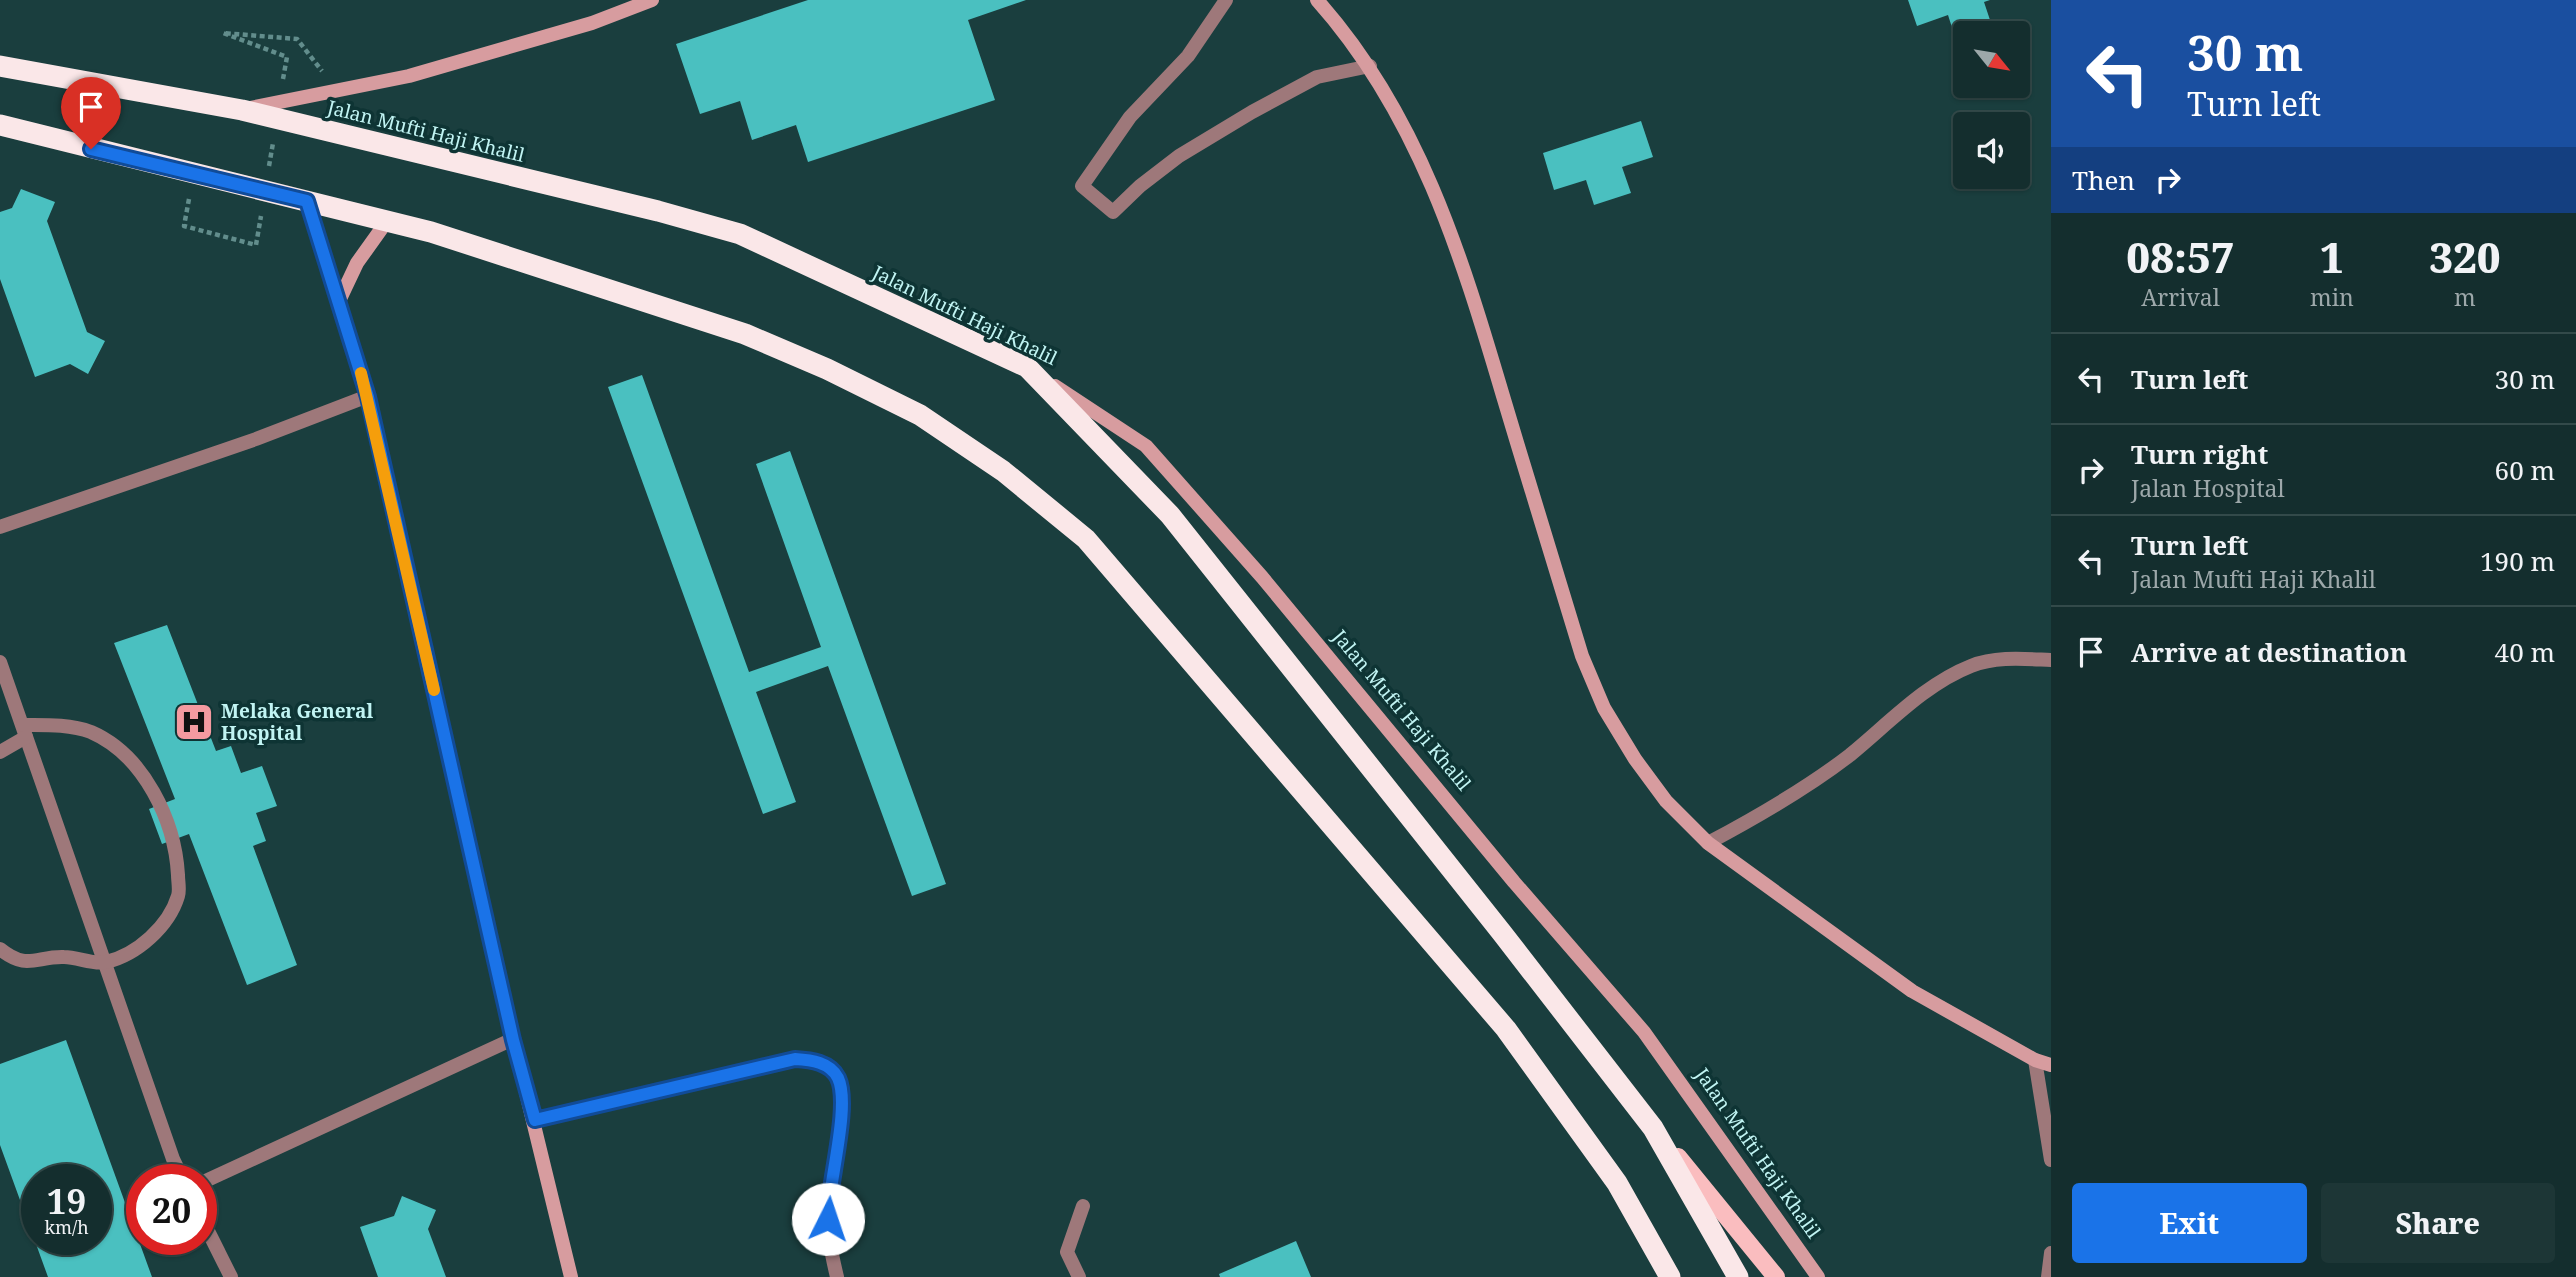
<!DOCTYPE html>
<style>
:root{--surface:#142e2e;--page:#1d3636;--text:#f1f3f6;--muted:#9da8aa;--line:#334a4a;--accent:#1a73e8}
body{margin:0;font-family:"Noto Serif",serif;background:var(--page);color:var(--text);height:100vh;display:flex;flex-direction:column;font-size:26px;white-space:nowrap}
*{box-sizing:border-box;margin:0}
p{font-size:23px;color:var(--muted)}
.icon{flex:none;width:38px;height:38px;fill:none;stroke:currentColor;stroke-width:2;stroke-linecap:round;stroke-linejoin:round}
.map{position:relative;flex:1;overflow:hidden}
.details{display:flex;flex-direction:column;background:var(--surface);width:525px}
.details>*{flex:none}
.hud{background:#1a4fa0;color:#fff;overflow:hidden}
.needle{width:46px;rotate:120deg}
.buttons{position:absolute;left:1953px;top:21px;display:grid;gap:14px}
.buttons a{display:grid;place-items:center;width:77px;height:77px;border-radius:7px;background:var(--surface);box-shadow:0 2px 5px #0004,0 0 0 2px var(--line);font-size:35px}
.speed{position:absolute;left:21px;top:1164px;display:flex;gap:14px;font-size:35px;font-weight:700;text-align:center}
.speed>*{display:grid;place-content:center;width:91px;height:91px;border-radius:50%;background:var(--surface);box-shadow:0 2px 5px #0004,0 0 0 2px var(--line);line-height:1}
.speed small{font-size:18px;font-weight:400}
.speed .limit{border:10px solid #d22;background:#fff;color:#111}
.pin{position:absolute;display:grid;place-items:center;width:60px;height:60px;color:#fff;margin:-72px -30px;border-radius:50% 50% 50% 0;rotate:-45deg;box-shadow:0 0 7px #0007}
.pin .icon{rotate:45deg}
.me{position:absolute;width:77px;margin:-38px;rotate:4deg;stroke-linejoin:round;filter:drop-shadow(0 0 5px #0008)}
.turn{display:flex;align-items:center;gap:24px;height:147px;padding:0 21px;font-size:32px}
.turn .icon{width:91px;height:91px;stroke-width:2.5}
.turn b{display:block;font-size:49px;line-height:60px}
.then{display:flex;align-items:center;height:66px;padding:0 21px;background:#0003;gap:14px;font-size:26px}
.eta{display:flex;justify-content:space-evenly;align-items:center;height:119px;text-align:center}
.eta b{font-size:42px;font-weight:800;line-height:49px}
.cta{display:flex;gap:14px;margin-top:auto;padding:14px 21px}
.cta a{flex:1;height:80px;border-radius:7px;background:var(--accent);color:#fff;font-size:28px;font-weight:800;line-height:80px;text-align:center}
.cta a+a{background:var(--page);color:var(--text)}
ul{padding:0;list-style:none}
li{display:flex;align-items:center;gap:21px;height:91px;padding:0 21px;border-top:2px solid var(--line)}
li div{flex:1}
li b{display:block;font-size:26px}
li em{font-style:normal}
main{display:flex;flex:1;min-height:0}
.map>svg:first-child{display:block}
.building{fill:#4ac0c0;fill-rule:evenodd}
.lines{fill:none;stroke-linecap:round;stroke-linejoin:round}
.path{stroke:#628d8c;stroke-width:4.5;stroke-dasharray:5 3.5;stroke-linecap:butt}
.lane{stroke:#9e787a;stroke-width:14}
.street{stroke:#9e787a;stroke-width:14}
.secondary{stroke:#d79c9f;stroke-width:14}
.primary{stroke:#fabdbf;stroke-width:18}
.highway{stroke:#fae7e8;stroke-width:21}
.route-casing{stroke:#114b97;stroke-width:18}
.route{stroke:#1a73e8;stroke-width:12}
.slow{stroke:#f59e0b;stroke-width:12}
.labels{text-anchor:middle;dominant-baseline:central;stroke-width:7;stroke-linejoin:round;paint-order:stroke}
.street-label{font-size:19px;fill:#c1f4f3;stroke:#0e3434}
.poi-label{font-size:19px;font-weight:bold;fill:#c1f4f3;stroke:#0e3434;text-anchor:start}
</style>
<main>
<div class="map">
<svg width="2051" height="1277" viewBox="0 0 2051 1277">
<rect width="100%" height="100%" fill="#1a3e3e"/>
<g class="building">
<polygon points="808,0 1026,0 968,20 995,100 808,162 796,125 752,140 740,101 700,114 676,44"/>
<polygon points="1908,0 1990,0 1984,2 1993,29 1965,33 1965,37 1956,40 1948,15 1917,26"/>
<polygon points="1641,121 1653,157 1622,167 1631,193 1594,205 1586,180 1554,190 1543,153"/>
<polygon points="21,189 55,202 47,221 87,332 105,341 88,374 70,364 35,377 0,279 0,212 12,208"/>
<polygon points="642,375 749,672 821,647 756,464 790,451 946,884 912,896 828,666 756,692 796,802 763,814 608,387"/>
<polygon points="167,625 216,751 231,746 241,773 262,766 277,806 256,813 266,841 253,846 297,965 247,985 189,834 162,844 149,809 175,799 114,643"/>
<path d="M66 1040 152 1277H48L0 1145V1064ZM37 1180H96V1239H37Z"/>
<polygon points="402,1196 436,1210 428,1229 446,1277 378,1277 360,1227 394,1216"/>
<polygon points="1296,1241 1311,1277 1220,1277 1219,1274"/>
</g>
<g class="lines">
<g class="path">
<polyline points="283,79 287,57 223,33 297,39 322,71"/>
<polyline points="269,166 273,143"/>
<polyline points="189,199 184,226 256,245 261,216"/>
</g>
<g class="lane">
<polyline points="1226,0 1188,56 1130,117 1082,186 1113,212 1140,186 1179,156 1252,112 1317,77 1370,66"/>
<polyline points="0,527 256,439 368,396"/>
<polyline points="0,662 173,1159 183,1180"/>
<polyline points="0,752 26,737"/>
<path d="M0 949C27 971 36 956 64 957 78 957 93 965 106 962 137 955 169 926 178 896 180 890 178 882 178 875 175 821 144 755 91 732 70 724 45 725 23 725"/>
<path d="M535 1120 795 1059C811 1060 830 1062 838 1078 852 1106 830 1169 828 1202 826 1228 831 1252 837 1277"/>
<polyline points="201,1183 513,1039"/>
<polyline points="201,1217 231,1277"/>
</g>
<g class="street">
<path d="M1708 843C1757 817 1806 789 1850 755 1888 724 1925 684 1971 666 1996 656 2025 659 2051 660"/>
<polyline points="2035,1060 2051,1160"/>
<polyline points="1079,1277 1067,1252 1083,1206"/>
<polyline points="2048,1277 2051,1253"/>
</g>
<g class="secondary">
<path d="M1317 0C1418 113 1461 254 1503 396 1529 483 1556 570 1582 656L1604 708 1635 759 1666 801 1708 843 1912 991 2035 1060 2051 1065"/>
<polyline points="250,108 409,76 592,23 652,0"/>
<polyline points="307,201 368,396 513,1039 571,1277"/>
<polyline points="339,301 357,263 387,221"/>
<polyline points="1055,386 1146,446 1262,577 1514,882 1644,1032 1818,1277"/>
</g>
<polyline class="primary" points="1678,1157 1776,1277"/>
<g class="highway">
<polyline points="0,66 242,110 658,211 740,234 1027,367 1170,515 1502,933 1653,1128 1738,1277"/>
<polyline points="0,125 431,232 745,334 827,369 920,415 1003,471 1086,539 1506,1029 1617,1183 1670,1277"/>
</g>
</g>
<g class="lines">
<g class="route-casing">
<path id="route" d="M91 149 307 201 368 397 513 1040 535 1120 795 1059C811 1060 830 1062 838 1078 851 1106 828 1184 828 1219"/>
</g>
<use href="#route" class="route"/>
<polyline class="slow" points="361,373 434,690"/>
</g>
<defs>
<g id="hospital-square" transform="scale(2.0125)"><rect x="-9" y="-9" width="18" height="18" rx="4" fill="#f49aa0" stroke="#0e3434"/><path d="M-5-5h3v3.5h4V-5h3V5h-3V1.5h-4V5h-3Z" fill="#111"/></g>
</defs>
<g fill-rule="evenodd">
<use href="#hospital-square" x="194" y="722"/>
</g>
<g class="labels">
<g class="street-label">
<text transform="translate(426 131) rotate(14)">Jalan Mufti Haji Khalil</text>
<text transform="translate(965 315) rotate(26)">Jalan Mufti Haji Khalil</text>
<text transform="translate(1402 710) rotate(50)">Jalan Mufti Haji Khalil</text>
<text transform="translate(1758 1153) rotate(55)">Jalan Mufti Haji Khalil</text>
</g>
<g class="poi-label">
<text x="221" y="711">Melaka General<tspan x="221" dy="22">Hospital</tspan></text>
</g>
</g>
</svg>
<div class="buttons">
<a><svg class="needle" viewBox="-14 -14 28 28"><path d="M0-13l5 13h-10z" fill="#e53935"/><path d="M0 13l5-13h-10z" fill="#9da8aa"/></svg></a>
<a><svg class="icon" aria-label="sound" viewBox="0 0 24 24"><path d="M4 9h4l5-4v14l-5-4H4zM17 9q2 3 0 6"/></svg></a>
</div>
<div class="speed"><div>19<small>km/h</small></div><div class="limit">20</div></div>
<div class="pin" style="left:91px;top:149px;background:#d93025"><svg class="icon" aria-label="arrive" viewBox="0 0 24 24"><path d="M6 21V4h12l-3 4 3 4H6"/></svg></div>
<svg class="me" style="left:828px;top:1219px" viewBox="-20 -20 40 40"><circle r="19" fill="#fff"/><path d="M0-13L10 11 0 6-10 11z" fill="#1a73e8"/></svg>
</div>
<section class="details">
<div class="hud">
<div class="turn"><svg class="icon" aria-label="left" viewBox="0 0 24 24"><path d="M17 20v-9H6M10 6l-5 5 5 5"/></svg><div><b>30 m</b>Turn left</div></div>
<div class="then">Then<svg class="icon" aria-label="right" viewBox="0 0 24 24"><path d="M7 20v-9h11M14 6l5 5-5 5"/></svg></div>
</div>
<div class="eta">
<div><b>08:57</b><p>Arrival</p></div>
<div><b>1</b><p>min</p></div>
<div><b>320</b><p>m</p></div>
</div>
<ul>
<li><svg class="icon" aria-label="left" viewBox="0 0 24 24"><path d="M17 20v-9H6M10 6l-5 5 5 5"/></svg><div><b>Turn left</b></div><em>30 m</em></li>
<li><svg class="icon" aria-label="right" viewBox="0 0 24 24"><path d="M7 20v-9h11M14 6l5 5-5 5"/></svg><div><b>Turn right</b><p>Jalan Hospital</p></div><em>60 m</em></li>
<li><svg class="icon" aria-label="left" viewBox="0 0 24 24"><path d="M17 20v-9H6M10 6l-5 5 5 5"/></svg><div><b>Turn left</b><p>Jalan Mufti Haji Khalil</p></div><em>190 m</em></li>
<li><svg class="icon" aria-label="arrive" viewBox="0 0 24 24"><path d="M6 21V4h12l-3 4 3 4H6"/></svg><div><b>Arrive at destination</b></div><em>40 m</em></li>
</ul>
<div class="cta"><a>Exit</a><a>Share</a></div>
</section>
</main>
